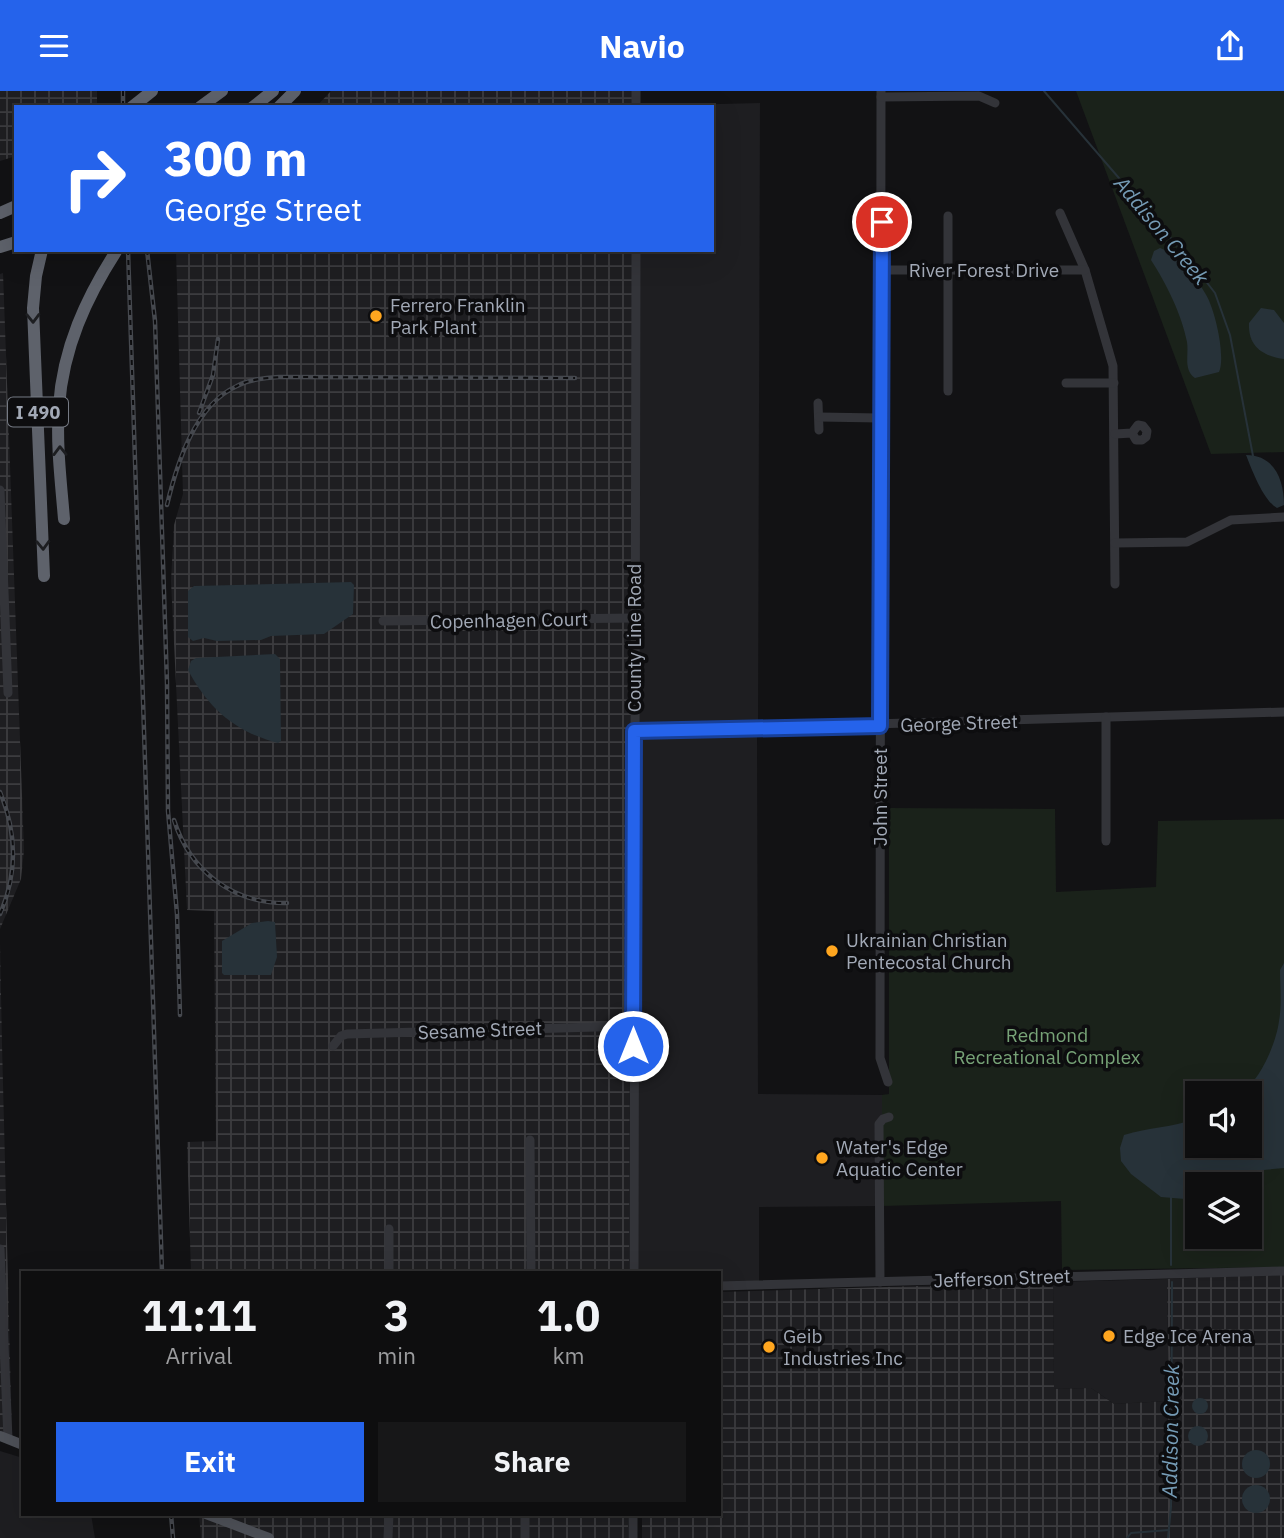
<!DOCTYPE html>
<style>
:root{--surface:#0e0e0f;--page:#171718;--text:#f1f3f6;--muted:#9b9c9e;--line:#2e2e2f;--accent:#2563eb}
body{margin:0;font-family:"IBM Plex Sans",sans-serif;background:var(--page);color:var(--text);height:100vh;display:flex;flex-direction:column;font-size:26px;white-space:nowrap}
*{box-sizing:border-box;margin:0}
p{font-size:23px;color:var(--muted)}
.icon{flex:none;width:38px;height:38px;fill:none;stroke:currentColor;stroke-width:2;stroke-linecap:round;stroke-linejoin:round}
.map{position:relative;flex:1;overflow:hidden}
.side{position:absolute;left:21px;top:1180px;width:700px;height:245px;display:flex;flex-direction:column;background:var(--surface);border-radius:0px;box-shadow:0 7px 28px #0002,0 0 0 2px var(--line)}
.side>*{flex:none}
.hud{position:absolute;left:14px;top:14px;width:700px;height:147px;border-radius:0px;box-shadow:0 7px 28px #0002,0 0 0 2px var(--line);background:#2563eb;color:#fff;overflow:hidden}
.tools{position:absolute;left:1185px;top:990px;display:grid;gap:14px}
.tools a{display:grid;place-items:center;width:77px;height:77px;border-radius:0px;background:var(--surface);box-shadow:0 7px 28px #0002,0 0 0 2px var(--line);font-size:35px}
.pin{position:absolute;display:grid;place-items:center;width:60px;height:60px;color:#fff;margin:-30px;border:4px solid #fff;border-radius:50%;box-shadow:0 2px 7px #0007}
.me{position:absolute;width:77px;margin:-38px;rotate:0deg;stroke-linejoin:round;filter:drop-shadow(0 0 5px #0008)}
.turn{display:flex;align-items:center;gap:24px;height:147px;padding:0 35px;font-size:32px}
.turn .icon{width:91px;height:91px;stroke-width:2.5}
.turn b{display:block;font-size:49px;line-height:60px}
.eta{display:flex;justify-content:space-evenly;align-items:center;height:119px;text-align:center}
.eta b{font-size:42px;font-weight:800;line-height:49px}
.action{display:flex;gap:14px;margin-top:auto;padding:14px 35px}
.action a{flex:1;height:80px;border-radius:0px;background:var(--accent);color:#fff;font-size:28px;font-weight:800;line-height:80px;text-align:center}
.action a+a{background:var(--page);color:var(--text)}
header{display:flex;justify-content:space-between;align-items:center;height:91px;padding:0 35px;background:var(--accent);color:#fff;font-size:32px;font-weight:800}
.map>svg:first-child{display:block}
.built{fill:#1e1e21}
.industrial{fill:url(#industrial-grid)}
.green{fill:#1a221a;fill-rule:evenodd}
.water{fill:#273239}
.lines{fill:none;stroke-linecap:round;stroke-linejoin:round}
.stream{stroke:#273239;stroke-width:2}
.minor{stroke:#333439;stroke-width:9}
.major{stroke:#4e5158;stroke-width:10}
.highway{stroke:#5e626b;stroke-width:12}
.rail-casing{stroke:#45484e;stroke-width:4.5}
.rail{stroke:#0d0d0f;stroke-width:2;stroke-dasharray:5;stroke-linecap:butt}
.highway-bridge{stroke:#5e626b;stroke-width:12}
.oneway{stroke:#1d1e21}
.route-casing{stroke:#184099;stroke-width:18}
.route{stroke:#2563eb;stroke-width:12}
.poi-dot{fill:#ffa61f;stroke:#0d0d0f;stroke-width:2.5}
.labels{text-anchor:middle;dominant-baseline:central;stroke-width:7;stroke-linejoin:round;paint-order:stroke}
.shield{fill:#0d0d0f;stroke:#757a84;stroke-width:2}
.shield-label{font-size:18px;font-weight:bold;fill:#a2a9b6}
.street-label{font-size:19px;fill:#a2a9b6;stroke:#0d0d0f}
.poi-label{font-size:19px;fill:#a2a9b6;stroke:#0d0d0f;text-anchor:start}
.park-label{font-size:19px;fill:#77a377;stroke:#0d0d0f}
.water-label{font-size:21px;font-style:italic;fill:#759bb5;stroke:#0d0d0f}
</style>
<header><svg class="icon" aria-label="menu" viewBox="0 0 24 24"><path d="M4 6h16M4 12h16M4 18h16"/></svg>Navio<svg class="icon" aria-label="share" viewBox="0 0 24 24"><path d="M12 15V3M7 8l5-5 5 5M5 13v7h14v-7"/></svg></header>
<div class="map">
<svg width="1284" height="1447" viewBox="0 0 1284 1447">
<defs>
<pattern id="industrial-grid" width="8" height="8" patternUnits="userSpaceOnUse" patternTransform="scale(1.75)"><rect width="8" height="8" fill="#1e1e21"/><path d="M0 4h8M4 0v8" fill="none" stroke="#3c3c3f"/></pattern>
</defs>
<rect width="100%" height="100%" fill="#121214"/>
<g class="built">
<polygon points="760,12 758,635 638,638 639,159 712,159 712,16 639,15"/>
<polygon points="757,641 758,1003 882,1004 882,1115 759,1116 759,1190 719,1192 719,1181 637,1181 638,643"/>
<polygon points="1167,1188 1169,1310 1114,1313 1091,1297 1054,1298 1053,1191"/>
<polygon points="0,1360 23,1367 23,1423 91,1423 95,1447 0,1447"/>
</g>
<g class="industrial">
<polygon points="0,0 97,0 97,16 16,16 16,65 0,70"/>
<polygon points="331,0 633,0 633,16 316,16"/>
<polygon points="176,159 633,159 629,1181 191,1181 187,1051 216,1050 214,820 187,819 171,490 174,434 183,403"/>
<polygon points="3,182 24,759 21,788 0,838 0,183"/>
<polygon points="0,852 2,954 12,1346 0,1341"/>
<polygon points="1284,1183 1284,1447 642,1447 642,1423 719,1423 719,1201 1053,1191 1054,1298 1091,1297 1114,1313 1169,1310 1167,1188"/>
<polygon points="199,1423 628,1423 628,1447 201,1447"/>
</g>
<g class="green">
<polygon points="1076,0 1284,0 1284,361 1211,363"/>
<path d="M889 717 1055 718 1056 801 1156 796 1158 730 1284 728V1176L1062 1179 1061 1110 882 1115V1004L889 1003ZM1197 1003H1250V1055H1197ZM1197 1094H1250V1146H1197Z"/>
</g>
<g class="water">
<path d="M1160 157C1175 162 1197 188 1205 202 1215 217 1226 266 1219 281L1195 287C1183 279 1189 264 1187 251 1182 224 1166 192 1151 169L1154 160Z"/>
<path d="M1261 217 1274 219 1284 232V268C1263 265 1248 256 1249 232Z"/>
<path d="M1246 364C1274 364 1284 388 1284 414L1277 417C1263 409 1252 379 1246 364Z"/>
<polygon points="351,491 354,494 353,523 324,543 271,545 261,549 217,550 204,547 193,550 188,546 188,500 194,495"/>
<path d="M275 563 280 568 281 650 278 652C235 641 208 617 188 579L191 570 196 567Z"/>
<polygon points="268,830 275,831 277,866 271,884 224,884 222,882 222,850 252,832"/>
<path d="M1284 872V1077L1263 1079 1250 1101V1094H1197V1109L1161 1106 1131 1083 1121 1070 1120 1057 1124 1044C1148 1036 1173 1037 1197 1027V1055H1250V1003H1240C1260 990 1276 953 1279 930 1282 914 1280 895 1280 879Z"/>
<circle cx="1200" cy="1315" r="8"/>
<circle cx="1198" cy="1345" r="10"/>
<circle cx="1256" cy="1373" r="14"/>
<circle cx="1256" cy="1408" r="14"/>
</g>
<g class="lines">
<g class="stream">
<polyline points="1044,0 1187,166 1215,202 1230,244 1253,365"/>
<polyline points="1171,1174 1171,1105"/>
<polyline points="1127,1447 1131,1442 1169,1439"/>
<polyline points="1168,1447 1171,1416 1172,1191"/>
</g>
<g class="minor">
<polyline points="881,0 880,967 888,991"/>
<polyline points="881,6 979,5 995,12"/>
<polyline points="636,16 636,0"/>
<polyline points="1060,122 1085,179 1113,275 1115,493"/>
<polyline points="882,179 1085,179"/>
<polyline points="1066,292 1114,292"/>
<polyline points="948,300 948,125"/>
<polyline points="818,312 819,339"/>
<polyline points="819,326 880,327"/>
<polyline points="1115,343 1132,342 1136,349 1142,349 1146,346 1147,340 1143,335 1138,334 1132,342"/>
<polyline points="0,399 8,602"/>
<polyline points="1115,452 1187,451 1231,429 1284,426"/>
<polyline points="383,530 634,527"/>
<polyline points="634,640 1284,621"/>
<polyline points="1106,750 1106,626"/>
<polyline points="333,955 341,945 347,943 632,935"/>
<polyline points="530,1049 531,1181"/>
<polyline points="389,1138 389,1181"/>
<polyline points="0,1158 8,1348"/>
<polyline points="634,1181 636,159"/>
<polyline points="880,1191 879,1033 883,1028 889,1026"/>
<polyline points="719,1195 1284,1180"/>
<polyline points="525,1423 525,1447"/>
<polyline points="388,1447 389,1423"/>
<polyline points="633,1447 633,1423"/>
</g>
<g class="major">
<polyline points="0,1345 23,1354"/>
<polyline points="206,1423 269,1447"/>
</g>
<g class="highway">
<polyline points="200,16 222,0"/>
<polyline points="253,16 273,0"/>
<polyline points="279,16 295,0"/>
<polyline points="0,122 16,115"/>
<polyline points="0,156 16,151"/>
<polyline points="42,159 36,185 33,217 44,485"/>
<path d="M64 428C61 391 56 352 59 315 63 257 86 207 117 159"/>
</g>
<g class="rail-casing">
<g id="rail">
<polyline points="123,0 123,16"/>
<polyline points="128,159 162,1181"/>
<polyline points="147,159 155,230 167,592 168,720 177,823 180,924"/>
<polyline points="199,322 213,284 218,248"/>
<path d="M167 414C177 372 195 314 237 295 250 288 266 287 280 286L575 287"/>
<path d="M0 701C17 742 18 782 0 823"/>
<path d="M174 729C190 780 233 813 287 812"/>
<polyline points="171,1423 173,1447"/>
</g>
</g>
<use href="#rail" class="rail"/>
<polyline class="highway-bridge" points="132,16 152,0"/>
</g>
<defs><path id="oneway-chevron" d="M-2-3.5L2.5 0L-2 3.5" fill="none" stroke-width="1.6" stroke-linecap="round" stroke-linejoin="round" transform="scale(1.75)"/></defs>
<g class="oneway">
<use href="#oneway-chevron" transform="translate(33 227) rotate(89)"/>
<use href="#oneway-chevron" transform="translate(60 360) rotate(-91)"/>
<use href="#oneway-chevron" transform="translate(43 454) rotate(88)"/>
</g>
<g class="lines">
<g class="route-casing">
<polyline id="route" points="633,955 634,640 880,635 882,131"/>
</g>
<use href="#route" class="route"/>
</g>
<g class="poi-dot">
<circle cx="376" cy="225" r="7"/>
<circle cx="832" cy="860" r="7"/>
<circle cx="822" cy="1067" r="7"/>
<circle cx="1109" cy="1245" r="7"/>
<circle cx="769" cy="1256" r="7"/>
</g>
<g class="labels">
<rect class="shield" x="8" y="306.5" width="60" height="29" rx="5"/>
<g class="shield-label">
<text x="38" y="321">I 490</text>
</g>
<g class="street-label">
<text x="984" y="179">River Forest Drive</text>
<text transform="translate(509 529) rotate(-1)">Copenhagen Court</text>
<text transform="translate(634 547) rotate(-90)">County Line Road</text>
<text transform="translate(959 632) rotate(-2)">George Street</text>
<text transform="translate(880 706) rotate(-90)">John Street</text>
<text transform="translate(480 939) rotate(-2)">Sesame Street</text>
<text transform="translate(1002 1187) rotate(-2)">Jefferson Street</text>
</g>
<g class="poi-label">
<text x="390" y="214">Ferrero Franklin<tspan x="390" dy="22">Park Plant</tspan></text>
<text x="846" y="849">Ukrainian Christian<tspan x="846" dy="22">Pentecostal Church</tspan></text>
<text x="836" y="1056">Water's Edge<tspan x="836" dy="22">Aquatic Center</tspan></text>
<text x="783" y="1245">Geib<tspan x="783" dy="22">Industries Inc</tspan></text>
<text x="1123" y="1245">Edge Ice Arena</text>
</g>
<g class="park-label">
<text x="1047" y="944">Redmond<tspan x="1047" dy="22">Recreational Complex</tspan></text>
</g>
<g class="water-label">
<text transform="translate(1162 139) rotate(50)">Addison Creek</text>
<text transform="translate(1170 1340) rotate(-89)">Addison Creek</text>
</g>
</g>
</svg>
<div class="tools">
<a><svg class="icon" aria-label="sound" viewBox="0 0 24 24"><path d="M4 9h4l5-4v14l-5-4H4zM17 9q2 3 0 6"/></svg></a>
<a><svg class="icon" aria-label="layers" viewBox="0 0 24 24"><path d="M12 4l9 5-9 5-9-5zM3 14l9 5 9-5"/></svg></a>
</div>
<div class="pin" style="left:882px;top:131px;background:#d93025"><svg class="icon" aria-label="arrive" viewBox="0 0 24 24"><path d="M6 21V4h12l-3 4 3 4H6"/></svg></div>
<svg class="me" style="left:633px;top:955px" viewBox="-20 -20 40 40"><circle r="17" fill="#2563eb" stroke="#fff" stroke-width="3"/><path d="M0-11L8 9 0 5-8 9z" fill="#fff"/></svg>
<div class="hud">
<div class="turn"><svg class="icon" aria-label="right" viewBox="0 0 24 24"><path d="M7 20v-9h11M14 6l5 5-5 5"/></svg><div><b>300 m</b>George Street</div></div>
</div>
<section class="side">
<div class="eta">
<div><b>11:11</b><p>Arrival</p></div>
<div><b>3</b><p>min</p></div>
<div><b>1.0</b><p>km</p></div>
</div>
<div class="action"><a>Exit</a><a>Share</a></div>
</section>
</div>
